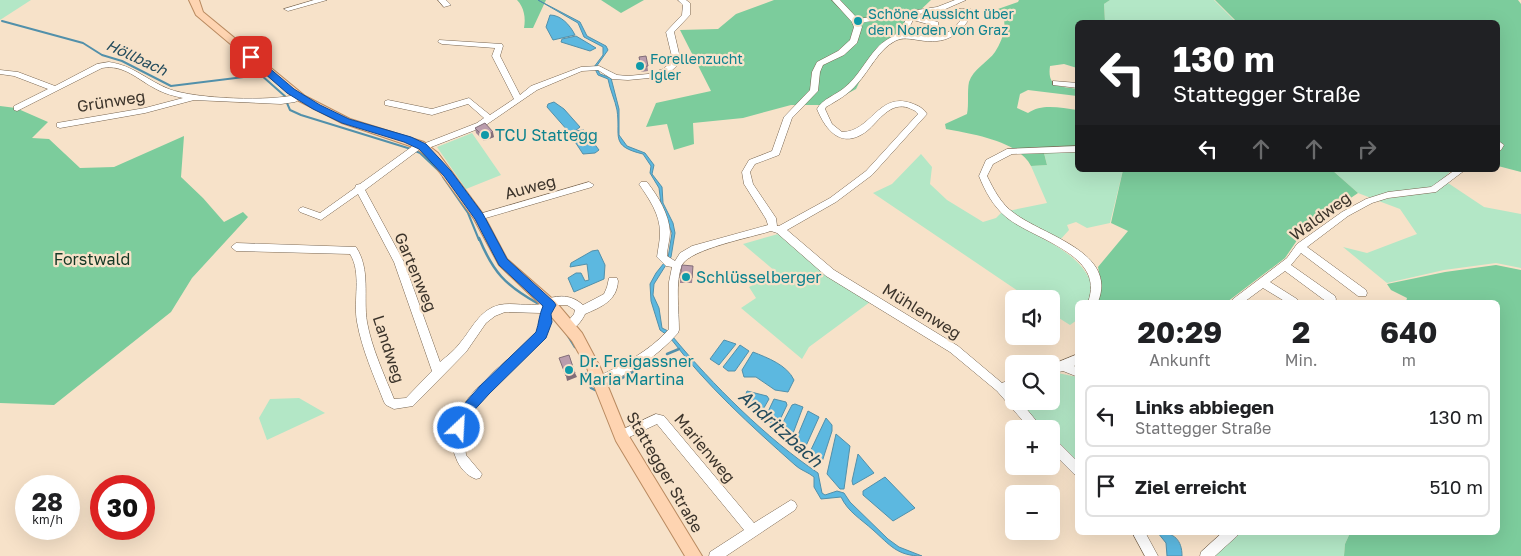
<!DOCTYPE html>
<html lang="de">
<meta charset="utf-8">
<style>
:root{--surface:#fff;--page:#f2f2f2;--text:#202124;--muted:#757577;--line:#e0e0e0}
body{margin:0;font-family:"Golos Text",sans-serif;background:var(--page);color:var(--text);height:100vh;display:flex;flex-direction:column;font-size:19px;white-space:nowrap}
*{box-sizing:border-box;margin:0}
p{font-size:16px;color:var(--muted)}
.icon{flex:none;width:28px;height:28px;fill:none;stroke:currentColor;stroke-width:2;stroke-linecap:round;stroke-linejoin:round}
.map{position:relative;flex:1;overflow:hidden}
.drawer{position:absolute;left:1075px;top:300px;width:425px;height:235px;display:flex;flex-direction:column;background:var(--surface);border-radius:8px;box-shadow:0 5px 20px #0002}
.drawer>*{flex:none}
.hud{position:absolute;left:1075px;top:20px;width:425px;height:152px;border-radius:8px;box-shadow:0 5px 20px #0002;background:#202124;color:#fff;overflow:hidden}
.buttons{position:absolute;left:1005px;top:290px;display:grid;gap:10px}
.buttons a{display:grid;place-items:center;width:55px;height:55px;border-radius:8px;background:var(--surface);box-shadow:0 5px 20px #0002;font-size:25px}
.speed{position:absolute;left:15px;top:475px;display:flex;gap:10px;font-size:25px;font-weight:700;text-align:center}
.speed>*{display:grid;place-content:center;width:65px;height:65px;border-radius:50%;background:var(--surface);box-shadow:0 5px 20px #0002;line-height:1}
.speed small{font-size:12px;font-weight:400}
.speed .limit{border:8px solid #d22;background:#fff;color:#111}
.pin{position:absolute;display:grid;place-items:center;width:42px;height:42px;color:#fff;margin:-21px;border-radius:10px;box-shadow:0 2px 8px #0006}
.me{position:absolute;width:55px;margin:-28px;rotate:25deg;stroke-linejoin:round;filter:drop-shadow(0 0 4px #0008)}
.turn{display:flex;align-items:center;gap:18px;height:105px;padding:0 15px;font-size:22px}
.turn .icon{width:65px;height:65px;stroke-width:2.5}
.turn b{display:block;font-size:35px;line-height:42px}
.lanes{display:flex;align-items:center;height:48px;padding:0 15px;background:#0003;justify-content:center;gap:25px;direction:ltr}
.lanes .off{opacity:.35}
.eta{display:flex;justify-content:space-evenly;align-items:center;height:85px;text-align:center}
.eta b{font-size:30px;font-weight:700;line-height:35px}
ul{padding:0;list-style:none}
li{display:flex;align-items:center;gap:15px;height:62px;margin:0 10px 8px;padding:0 5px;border:2px solid var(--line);border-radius:8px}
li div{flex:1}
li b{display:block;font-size:19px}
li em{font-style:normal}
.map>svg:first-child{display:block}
.green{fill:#b3e7c6}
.forest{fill:#7ccc9c}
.water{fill:#5cb8e0;stroke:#5290aa}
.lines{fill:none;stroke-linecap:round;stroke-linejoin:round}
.stream-far1{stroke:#5290aa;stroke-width:2}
.stream{stroke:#5290aa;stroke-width:2.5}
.minor-casing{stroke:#786550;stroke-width:1}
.major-casing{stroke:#b98a60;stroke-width:2}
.minor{fill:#fff;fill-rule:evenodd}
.major{fill:#fed4b1;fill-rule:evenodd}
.wall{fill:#a08795}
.shaded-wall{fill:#826e79}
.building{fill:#ba9dad;stroke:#826e79}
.route{fill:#1a73e8;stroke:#114b97}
.culture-dot{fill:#0f9aa8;stroke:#f7e2c9;stroke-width:2}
.labels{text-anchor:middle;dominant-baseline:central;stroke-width:4.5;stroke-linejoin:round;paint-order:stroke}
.far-culture-label{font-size:14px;fill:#0d838f;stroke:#f7e2c9;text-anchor:start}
.far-water-label{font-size:15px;font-style:italic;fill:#234b5c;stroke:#f7e2c9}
.street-label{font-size:16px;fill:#3c342b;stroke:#f7e2c9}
.culture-label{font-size:16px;fill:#0d838f;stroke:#f7e2c9;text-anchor:start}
.park-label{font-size:16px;fill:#153825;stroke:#f7e2c9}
.water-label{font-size:18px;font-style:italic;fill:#234b5c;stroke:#f7e2c9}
</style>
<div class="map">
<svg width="1521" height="556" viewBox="0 0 1521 556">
<rect width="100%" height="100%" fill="#f7e2c9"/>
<g class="green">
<polygon points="0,0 31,0 0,20"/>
<polygon points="1110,0 1214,0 1236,22 1105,22 1104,4"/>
<polygon points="472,133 501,175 466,189 437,147"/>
<polygon points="1077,151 1078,170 1123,170 1110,223 1087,228 1076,222 1067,225 1069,230 1060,240 1008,211 1047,203 1031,166 1047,165 1044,152"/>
<path d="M921 154 932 167 930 184 947 200 983 222 996 218 1002 212C1032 239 1079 246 1093 287L1089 302H1078L1077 320 1070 325 1051 313V299H1030L873 193 892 184Z"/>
<polygon points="1332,170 1450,170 1450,172 1436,186 1371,198 1358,193"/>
<polygon points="1448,183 1484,207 1521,214 1521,268 1496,263 1444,270 1387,283 1343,247 1367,253 1417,234 1400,209 1376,200 1433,192"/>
<polygon points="778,234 870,302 809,347 802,359 741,308 756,298 749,287 776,272 743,244"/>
<polygon points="1053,372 1077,377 1077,465 1051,438 1051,429 1042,429 1016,401 1051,401 1051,373"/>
<polygon points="299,398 325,413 267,440 259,418 270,399"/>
<polygon points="1239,533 1350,533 1345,544 1344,556 1212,556"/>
</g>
<g class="forest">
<path d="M517 0H546L533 28H524C526 18 524 7 517 0Z"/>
<polygon points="601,0 644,0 621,13"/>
<polygon points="774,0 931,0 872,56 856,89 826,105 791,105 743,118 693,123 694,144 674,150 667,124 646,127 656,103 711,91 680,30 718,29 736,14"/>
<path d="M1019 0H1110L1104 4 1105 22H1078L1077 68 1064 64 1050 66C1047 88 1060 86 1077 89V96L1028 90 1020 94 1017 108 1028 113C1042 103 1061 108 1077 110V148L1043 149 1047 165 1031 166C1019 141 972 134 946 129L945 124 967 114C969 104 967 91 969 82 973 69 988 62 995 52 1003 40 1010 20 998 9L1018 2Z"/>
<polygon points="1215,0 1518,0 1521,4 1521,172 1498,166 1498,22 1237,22"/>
<polygon points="0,106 16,108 48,122 32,138 49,139 80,168 114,167 184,136 181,177 203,198 224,222 243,212 248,217 192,278 171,312 54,405 0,403"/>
<polygon points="1123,170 1332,170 1358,193 1304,230 1285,258 1227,302 1090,302 1101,282 1098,267 1128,231 1111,223"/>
<polygon points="1496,265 1521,270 1521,556 1344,556 1345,544 1350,533 1498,532 1498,302 1406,302 1407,298 1391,290 1387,284 1445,272"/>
</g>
<g class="water">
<path d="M538 0 580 22 587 36 606 46 608 50 596 67 600 74 611 78 619 109V135L627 146 645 153 654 165 652 174 662 187 663 203 673 223 675 233 671 257 654 284 653 295 659 308 662 328 670 332 667 335 660 330 651 301 650 284 656 273 668 258 672 233 661 204 659 188 650 173 651 166 643 154C609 146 621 136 617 110 615 100 610 90 608 79L598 75 594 67 603 55V47L584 37 578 23Z"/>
<path d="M550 15C561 15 570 25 575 35L553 40 546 27Z"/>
<polygon points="576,36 596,48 590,51 561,42 562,39"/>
<polygon points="554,102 564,109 580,127 575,131 584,130 599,150 595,153 583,154 568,131 547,107 548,104"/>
<polygon points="598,250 605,265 604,279 574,292 568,278 576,273 581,273 585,281 589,280 587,264 570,267 571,263 592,251"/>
<path d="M673 337C712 384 767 439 818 473L822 493 825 495 837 491 844 493 850 502 888 539 899 547 922 556C897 556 890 545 873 530 861 519 848 512 841 497L821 499 814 487V477C808 472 800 470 795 465 751 426 706 385 671 339Z"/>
<polygon points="724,340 736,344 719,365 710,359"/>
<polygon points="740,345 749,351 735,371 728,371 723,367"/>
<path d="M753 352C768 358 787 365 794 380L788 392 775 390 756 377H744L742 370Z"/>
<polygon points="747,391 767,396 769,399 761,413 755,411 744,399"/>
<polygon points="774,399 786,402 787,405 778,424 774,426 765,418"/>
<polygon points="795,404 803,407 792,436 780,428 792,405"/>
<polygon points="808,411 819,417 805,448 795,442"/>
<polygon points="826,418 832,425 832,431 821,465 809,454"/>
<polygon points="836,434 850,446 844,489 840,489 827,474"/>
<polygon points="858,454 874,473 853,485 852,481"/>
<polygon points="885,477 915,508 893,521 863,495 863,491"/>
<path d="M1158 533C1174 532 1182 540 1182 556H1167L1166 543Z"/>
</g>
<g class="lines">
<g class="stream-far1">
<polyline points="2,21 83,43 102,55 122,61 171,86 261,75 287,98"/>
<polyline points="287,103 290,110 301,115 411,149 420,153 440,172"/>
<polyline points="443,177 468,213 479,240"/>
</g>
<g class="stream">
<path d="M479 238C493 272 505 285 537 303"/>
<polyline points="567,334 575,347"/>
<polyline points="667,354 679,349"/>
<polyline points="586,374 591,388 595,390"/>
<polyline points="610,385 654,360"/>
</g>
<g class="minor-casing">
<g id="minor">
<polygon points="314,0 327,0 288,11 284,9"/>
<polygon points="438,0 446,0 451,5 444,7"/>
<path d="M678 0H686L690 3V15L674 32 681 62 669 73 649 78 628 80 612 79 598 70 582 71 537 90 483 127 426 149H420L365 190 404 262 440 362C447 356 455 350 460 343 472 329 479 310 499 305 513 302 528 307 542 304L543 300C558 295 571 294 583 305L604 294 607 287 609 278H617L618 281C617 301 601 307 585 314 582 321 574 332 565 329L564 326 574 314 575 310 567 305H555L550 314 551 322 545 338 499 380 467 417 464 437 466 455 482 474 480 478 476 479C467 476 459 467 456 458 434 407 507 365 535 334 541 327 540 320 541 313L505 312 495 316 486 323 466 352 413 406 394 409 386 405 384 402C374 376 362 350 357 322 353 300 362 273 350 254L236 251 231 247 236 243 356 247C371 270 363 297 367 322 372 349 384 374 394 399L406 398 432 371 394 262 358 194 321 220 300 212 298 210 300 208 303 207 320 213 355 188 356 185 360 184 417 143 423 144 477 123 484 118 468 104 432 115 385 105V101L388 100 432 109 469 98 490 115 514 99 492 56 495 48 442 44 438 42 439 40 502 44 503 46 500 56 520 95 531 86 581 67 599 66 617 75 628 76 648 74 663 69 673 61 666 32 682 15 683 5Z"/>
<path d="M832 0H840L858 19 937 7 955 0H966L941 11 911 15 938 22V26H935L913 20 906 34C934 36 949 42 965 13H959V9H970L974 11C960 36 946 45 918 40 910 39 903 37 895 41 878 50 870 70 857 84 849 94 838 100 826 107L825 109 832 124 842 132C871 132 878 92 911 103 919 106 923 108 927 114L872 175 836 202 787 230 834 270 958 346 1002 383 1014 378V388L1009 390 1014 395V401H1020L1043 429H1030L997 391 950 352 826 276 777 233 771 231C753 237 690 249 682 265 675 281 679 312 679 330L678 333C657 357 629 375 599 386L595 384 593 381 595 378C622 365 649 352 669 329V282L672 267 666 266 657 257C658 249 660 241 660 233 660 214 649 199 639 184L641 182H647C658 196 669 214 670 232 670 240 667 248 667 256L675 261 680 253 692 246 768 225 766 219 744 184 742 172 749 160 772 151 784 117 810 90 812 72 817 62 838 51 850 40 854 27 852 22ZM902 16 906 19C897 40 890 34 877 48 865 61 858 77 844 88 836 95 822 99 817 109 826 131 842 150 867 131 879 121 890 101 909 108 913 110 915 110 918 114L866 171 830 198 779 226H777L776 218 753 184 750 172 755 164 779 155 792 118 818 91 820 72 823 65 844 55 857 43 862 27 860 23Z"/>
<path d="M109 62C133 65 148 81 169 89 195 99 272 102 299 94L303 97 295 102 281 104 194 100 145 113 60 128 57 127V123L145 108 183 98C174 96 165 94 156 89 138 80 124 64 102 68L17 111 14 110V106L48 89 14 76 0 74V70L18 72 55 86 97 64Z"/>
<polygon points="1053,81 1078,83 1078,88 1053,85"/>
<polygon points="1500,142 1504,145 1501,150 1498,151 1498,143"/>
<path d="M1078 146V152L1012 154 993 164 987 176C994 190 1001 204 1014 213 1044 236 1118 252 1098 302H1088C1106 254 1034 240 1006 217 993 206 985 191 979 176L986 160 1007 149Z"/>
<polygon points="1455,170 1465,170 1436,192 1388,198 1372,203 1348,216 1307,247 1366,290 1367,293 1366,296 1358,296 1301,253 1291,265 1335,296 1336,299 1335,302 1327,302 1285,271 1270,282 1297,299 1298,302 1286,302 1263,288 1244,302 1232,302 1233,299 1287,258 1297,244 1342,212 1366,199 1388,192 1431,187"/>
<polygon points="589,182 594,185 592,187 479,220 474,217 476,215"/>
<polygon points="1078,354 1078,364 1074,366 1078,368 1078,377 1063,371 1051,374 1051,365"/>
<polygon points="656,414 664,416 754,523 791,500 795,502 797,506 795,510 726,556 709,556 710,552 744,530 657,424 621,441 617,440 615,436 617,432"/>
<polygon points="1051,438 1055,439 1078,462 1078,475 1074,474 1051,451"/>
<polygon points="1132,532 1145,532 1158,556 1145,556"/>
<polygon points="1223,532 1239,532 1237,536 1215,556 1200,556 1201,552"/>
</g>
</g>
<g class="major-casing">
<polygon id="major" points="189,0 199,0 203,12 305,96 350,119 424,142 438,153 483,214 507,259 555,301 582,333 600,367 627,433 702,556 685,556 616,441 587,368 572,341 545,309 499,265 474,219 430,159 416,148 342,123 297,100 196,15"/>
</g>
<use href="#minor" class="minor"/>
<use href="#major" class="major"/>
</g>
<g class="wall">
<polygon points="646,56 648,71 641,72 639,57"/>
<polygon points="475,128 494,137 484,141 476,133"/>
<polygon points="693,271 692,283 680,283 680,278"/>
</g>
<g class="shaded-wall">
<polygon points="493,132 494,137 484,141 483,136"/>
<polygon points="575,373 577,377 567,381 566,376"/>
</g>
<g class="building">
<polygon points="646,56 648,66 641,67 639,57"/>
<polygon points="485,123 493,132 483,136 475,128"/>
<polygon points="682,265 693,266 692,278 680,278"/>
<polygon points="569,355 575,373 566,376 559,358"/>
</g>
<path class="route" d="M248 55H254L294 89 320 105 349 119 411 137 426 144 451 171 483 214 507 259 554 302 556 305 551 314 552 322 546 338 489 394 468 417 464 432 459 434 455 432 453 428 458 411 480 386 536 332C539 323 539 315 543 306L499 265 475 219 444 176 419 149 404 142 342 123 313 109 287 93 248 59Z"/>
<g class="culture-dot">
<circle cx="858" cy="21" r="5"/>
<circle cx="640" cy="66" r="5"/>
<circle cx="485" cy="135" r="5"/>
<circle cx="686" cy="277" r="5"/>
<circle cx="569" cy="370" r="5"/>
</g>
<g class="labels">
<g class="far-culture-label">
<text x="868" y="13">Schöne Aussicht über<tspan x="868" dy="16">den Norden von Graz</tspan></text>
<text x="650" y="58">Forellenzucht<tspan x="650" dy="16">Igler</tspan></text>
</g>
<g class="far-water-label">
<text transform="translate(137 57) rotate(25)">Höllbach</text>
</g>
<g class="street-label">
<text transform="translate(111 101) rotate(-9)">Grünweg</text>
<text transform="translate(530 187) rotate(-15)">Auweg</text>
<text transform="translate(1320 216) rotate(-36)">Waldweg</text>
<text transform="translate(416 272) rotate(67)">Gartenweg</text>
<text transform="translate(922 311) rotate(32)">Mühlenweg</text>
<text transform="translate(389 349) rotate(72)">Landweg</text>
<text transform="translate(705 448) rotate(50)">Marienweg</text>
<text transform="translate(665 472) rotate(60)">Stattegger Straße</text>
</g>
<g class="culture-label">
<text x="495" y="135">TCU Stattegg</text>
<text x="696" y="277">Schlüsselberger</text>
<text x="579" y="361">Dr. Freigassner<tspan x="579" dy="18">Maria Martina</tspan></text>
</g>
<g class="park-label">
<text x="92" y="259">Forstwald</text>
</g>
<g class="water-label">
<text transform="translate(781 428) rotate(42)">Andritzbach</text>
</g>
</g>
</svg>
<div class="buttons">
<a><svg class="icon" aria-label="sound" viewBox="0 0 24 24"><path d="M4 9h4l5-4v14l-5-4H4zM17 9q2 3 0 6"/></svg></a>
<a><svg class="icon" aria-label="search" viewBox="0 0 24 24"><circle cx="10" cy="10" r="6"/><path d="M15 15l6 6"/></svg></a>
<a>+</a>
<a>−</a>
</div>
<div class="speed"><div>28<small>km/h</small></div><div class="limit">30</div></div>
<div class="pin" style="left:251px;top:57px;background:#d93025"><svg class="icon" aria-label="arrive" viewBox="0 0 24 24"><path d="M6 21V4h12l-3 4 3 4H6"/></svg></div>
<svg class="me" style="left:459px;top:428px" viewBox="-20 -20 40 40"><circle r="17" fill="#1a73e8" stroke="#fff" stroke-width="3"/><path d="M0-11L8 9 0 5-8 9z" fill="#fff"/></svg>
<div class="hud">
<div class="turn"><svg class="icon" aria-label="left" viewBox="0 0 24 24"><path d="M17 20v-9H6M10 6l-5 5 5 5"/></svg><div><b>130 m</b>Stattegger Straße</div></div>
<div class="lanes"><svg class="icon" aria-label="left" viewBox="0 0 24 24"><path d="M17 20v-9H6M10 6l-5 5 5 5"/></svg><svg class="icon off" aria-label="ahead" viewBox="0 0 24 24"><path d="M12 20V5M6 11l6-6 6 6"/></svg><svg class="icon off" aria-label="ahead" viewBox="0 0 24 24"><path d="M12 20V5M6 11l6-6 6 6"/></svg><svg class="icon off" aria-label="right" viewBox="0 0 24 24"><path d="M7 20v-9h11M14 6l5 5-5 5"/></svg></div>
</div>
<section class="drawer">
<div class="eta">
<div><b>20:29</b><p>Ankunft</p></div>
<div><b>2</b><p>Min.</p></div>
<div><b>640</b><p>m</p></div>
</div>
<ul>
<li><svg class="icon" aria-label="left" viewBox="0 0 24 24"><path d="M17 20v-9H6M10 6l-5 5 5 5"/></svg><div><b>Links abbiegen</b><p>Stattegger Straße</p></div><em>130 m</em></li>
<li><svg class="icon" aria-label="arrive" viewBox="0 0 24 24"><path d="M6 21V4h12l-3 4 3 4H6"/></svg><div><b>Ziel erreicht</b></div><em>510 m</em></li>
</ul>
</section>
</div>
